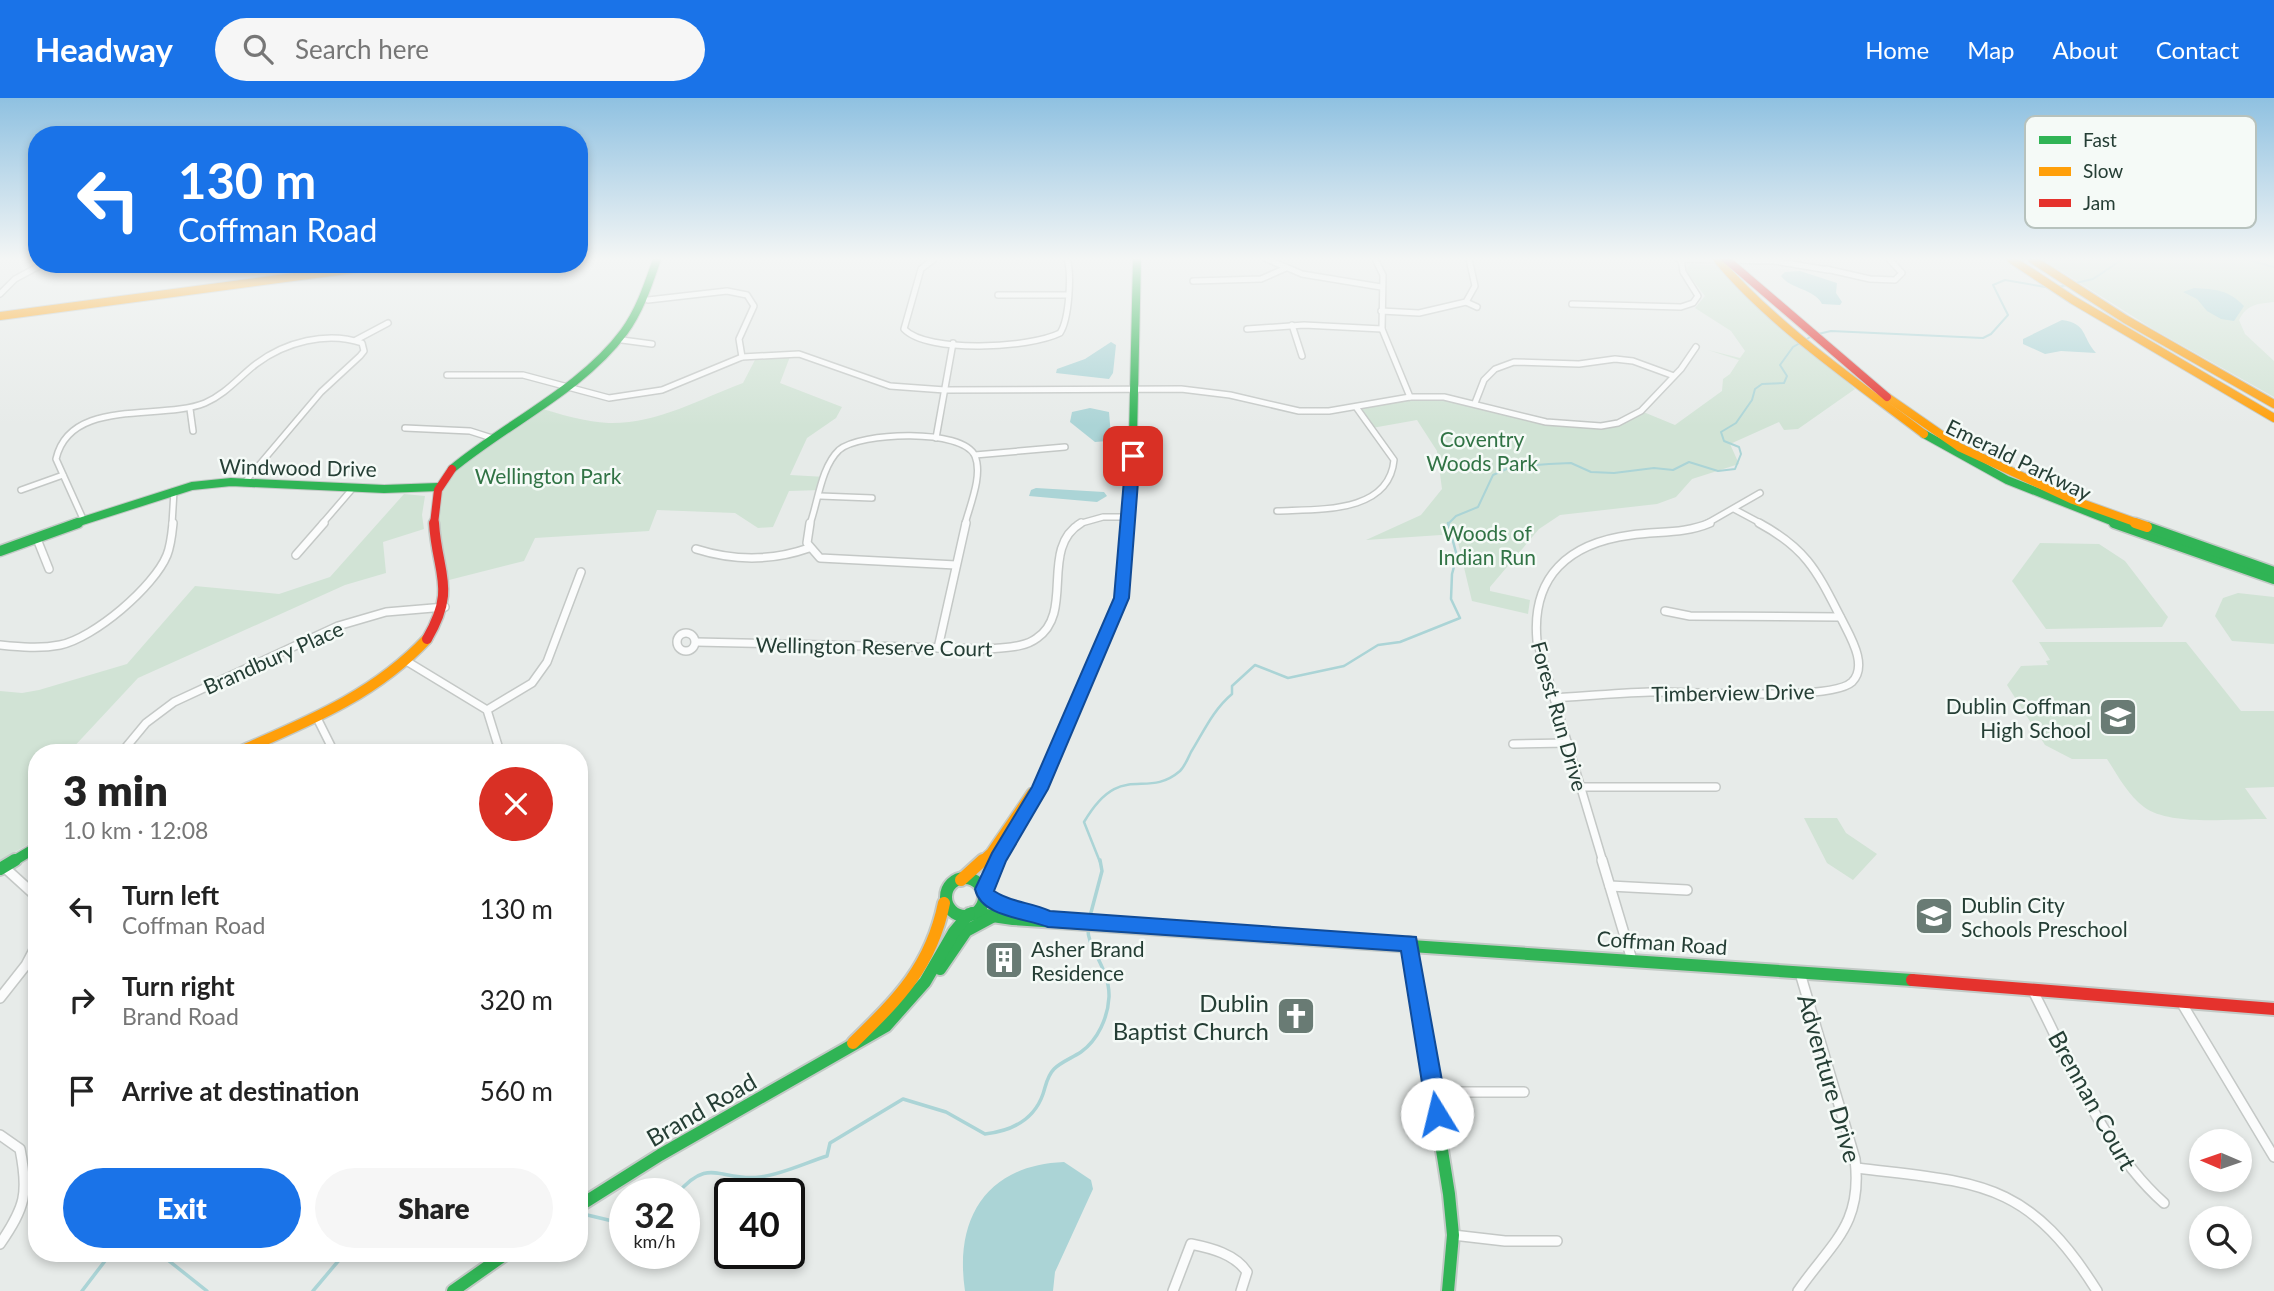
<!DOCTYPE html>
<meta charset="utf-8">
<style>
:root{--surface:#fff;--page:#f6f6f6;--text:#222;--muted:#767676;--accent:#1a73e8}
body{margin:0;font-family:Lato,sans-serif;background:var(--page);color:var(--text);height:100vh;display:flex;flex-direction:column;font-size:26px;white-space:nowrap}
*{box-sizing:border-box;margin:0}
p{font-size:23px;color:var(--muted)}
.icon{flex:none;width:38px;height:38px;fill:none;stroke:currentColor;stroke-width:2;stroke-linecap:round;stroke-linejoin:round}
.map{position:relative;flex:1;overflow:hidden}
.details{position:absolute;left:28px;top:646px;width:560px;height:518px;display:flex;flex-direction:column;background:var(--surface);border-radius:28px;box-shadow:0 4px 10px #0003}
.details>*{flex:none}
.hud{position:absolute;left:28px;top:28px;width:560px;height:147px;border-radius:28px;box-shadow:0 4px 10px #0003;background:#1a73e8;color:#fff;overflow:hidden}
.needle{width:46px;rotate:272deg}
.fabs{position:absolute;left:2189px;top:1031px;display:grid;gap:14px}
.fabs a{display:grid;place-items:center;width:63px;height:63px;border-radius:50%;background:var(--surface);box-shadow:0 4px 10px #0003;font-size:35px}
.speed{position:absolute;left:609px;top:1080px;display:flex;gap:14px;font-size:35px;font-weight:700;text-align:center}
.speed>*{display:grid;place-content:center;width:91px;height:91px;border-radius:50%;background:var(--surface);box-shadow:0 4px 10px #0003;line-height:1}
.speed small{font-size:18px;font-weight:400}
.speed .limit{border:4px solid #111;border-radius:10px;background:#fff;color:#111}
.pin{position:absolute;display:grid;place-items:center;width:60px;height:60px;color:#fff;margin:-30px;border-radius:14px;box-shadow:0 4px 10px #0006}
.me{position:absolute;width:77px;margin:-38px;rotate:351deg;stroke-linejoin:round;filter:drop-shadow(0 0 5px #0008)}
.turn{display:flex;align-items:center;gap:24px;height:147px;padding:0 35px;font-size:32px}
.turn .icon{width:91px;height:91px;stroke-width:2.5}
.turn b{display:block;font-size:49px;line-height:60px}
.round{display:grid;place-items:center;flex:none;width:74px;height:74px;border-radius:37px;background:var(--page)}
.head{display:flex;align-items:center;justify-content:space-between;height:119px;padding:0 35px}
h1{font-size:42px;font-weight:800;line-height:52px}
.primary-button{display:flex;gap:14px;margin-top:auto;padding:14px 35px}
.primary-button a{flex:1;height:80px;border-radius:42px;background:var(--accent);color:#fff;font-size:28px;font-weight:800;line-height:80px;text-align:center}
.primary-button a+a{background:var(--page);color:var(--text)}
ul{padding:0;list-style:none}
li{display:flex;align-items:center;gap:21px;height:91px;padding:0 35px}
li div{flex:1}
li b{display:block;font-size:26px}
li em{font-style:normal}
header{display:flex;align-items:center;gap:42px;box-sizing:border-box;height:98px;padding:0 35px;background:var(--accent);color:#fff}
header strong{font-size:33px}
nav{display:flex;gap:38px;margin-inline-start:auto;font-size:24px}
.search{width:490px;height:63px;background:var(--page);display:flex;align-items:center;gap:18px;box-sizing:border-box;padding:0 24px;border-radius:38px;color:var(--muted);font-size:26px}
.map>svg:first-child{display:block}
.green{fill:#d1e3d5}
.water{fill:#abd4d6}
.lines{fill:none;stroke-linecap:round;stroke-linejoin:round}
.stream-far2{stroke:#abd4d6;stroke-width:2}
.stream-far1{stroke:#abd4d6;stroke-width:2.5}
.stream{stroke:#abd4d6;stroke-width:3.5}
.street-far2-casing{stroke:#c4c8c6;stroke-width:8}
.street-far1-casing{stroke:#c4c8c6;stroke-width:10}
.street-casing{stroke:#c4c8c6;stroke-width:12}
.fast-far2-casing{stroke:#c3c9c6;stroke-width:10}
.fast-far1-casing{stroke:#c3c9c6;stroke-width:13}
.fast-casing{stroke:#c3c9c6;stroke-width:16}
.slow-far2-casing{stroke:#c3c9c6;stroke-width:10}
.slow-far1-casing{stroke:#c3c9c6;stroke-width:13}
.slow-casing{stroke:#c3c9c6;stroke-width:16}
.jam-far2-casing{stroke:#c3c9c6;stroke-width:10}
.jam-far1-casing{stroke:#c3c9c6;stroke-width:13}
.jam-casing{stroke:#c3c9c6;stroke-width:16}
.street-far2{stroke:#fbfcfc;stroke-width:5}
.street-far1{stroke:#fbfcfc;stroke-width:7}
.street{stroke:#fbfcfc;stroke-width:9}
.fast-far2{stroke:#30b455;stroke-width:8}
.fast-far1{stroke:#30b455;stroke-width:10}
.fast{stroke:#30b455;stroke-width:12}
.slow-far2{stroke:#ff9f0a;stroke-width:8}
.slow-far1{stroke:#ff9f0a;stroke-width:10}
.slow{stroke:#ff9f0a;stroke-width:12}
.jam-far2{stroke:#e5322d;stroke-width:8}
.jam-far1{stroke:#e5322d;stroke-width:10}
.jam{stroke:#e5322d;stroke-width:12}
.route{fill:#1a73e8;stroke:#114b97;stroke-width:2}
.labels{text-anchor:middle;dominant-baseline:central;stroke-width:5;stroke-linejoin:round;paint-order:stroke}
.park-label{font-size:21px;fill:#317345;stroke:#f5faf7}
.street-label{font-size:21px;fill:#253e35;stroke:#f5faf7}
.poi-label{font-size:21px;fill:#253e35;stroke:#f5faf7;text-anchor:start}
.near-poi-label{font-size:24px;fill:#253e35;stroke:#f5faf7;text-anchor:end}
.near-street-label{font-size:24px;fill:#253e35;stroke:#f5faf7}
.key{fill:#f5faf7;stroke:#b7c2bd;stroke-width:2}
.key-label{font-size:19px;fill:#253e35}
</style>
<header>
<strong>Headway</strong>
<div class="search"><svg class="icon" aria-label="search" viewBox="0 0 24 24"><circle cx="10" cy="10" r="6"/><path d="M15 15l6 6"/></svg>Search here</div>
<nav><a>Home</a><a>Map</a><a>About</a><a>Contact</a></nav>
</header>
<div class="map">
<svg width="2274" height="1193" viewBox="0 0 2274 1193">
<rect width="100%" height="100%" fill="#e7ebe9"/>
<g class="green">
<path d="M2042 161H2274V204C2257 206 2247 206 2239 222L2245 236 2274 263V299L2153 231Z"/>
<path d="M1690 166 1715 167 1855 291 1798 331 1784 332 1779 324 1730 346 1739 366 1692 381 1676 399 1657 406 1560 417 1539 431 1490 489V493L1530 502 1528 516 1472 503 1456 436 1366 442 1421 417 1442 391 1437 353 1417 322 1372 330 1356 309C1384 304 1412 297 1441 299 1510 304 1573 350 1641 313L1675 327 1722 293 1723 281 1730 276 1739 262 1708 252 1740 260 1745 253 1731 233 1695 210 1705 198 1686 173Z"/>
<path d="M791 256 780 285 842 309 836 320 807 340 790 377 826 379 822 392 789 393 773 429 758 430 735 415 657 412 649 433 535 440 524 463 449 482C441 458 427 417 438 392 452 361 508 329 536 309 560 316 584 324 609 325 657 326 700 301 743 285L757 258Z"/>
<polygon points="404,396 425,398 422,417 424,431 383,444 386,475 345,487 138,580 69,654 37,654 37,741 0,763 0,593 22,595 39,592 127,566 195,488 279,496 330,479"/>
<polygon points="2040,445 2099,446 2125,463 2168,519 2162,529 2046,531 2012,483"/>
<polygon points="2238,495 2274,499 2274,546 2232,543 2215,518 2223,500"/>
<path d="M2039 544H2186L2241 613H2274V689L2245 690 2267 721C2234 720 2171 729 2144 709 2128 697 2118 678 2107 661H2072L2045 647 2007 587 2021 568 2048 567 2046 563 2050 562Z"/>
<polygon points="1804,720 1837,720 1846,735 1877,756 1853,782 1827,765"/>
</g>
<g class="water">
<path d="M1800 173 1837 185 1836 195 1842 204 1840 207 1822 206C1815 191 1790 191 1781 178L1785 174Z"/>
<path d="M2194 190C2215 191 2229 192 2244 208L2234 223 2221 221 2207 213 2197 201 2183 194Z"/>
<path d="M2062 222C2088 226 2081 238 2096 255L2061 253 2045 256 2023 246V241Z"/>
<polygon points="1111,244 1116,247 1113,275 1109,281 1056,275 1057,271 1085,261"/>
<polygon points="1090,310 1109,314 1111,338 1107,343 1095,344 1070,324 1072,314"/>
<polygon points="1036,390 1104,394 1107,398 1097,404 1029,398 1031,392"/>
<path d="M1064 1064 1091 1082 1093 1091 1055 1174 1053 1193H965C954 1120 987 1067 1064 1064Z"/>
</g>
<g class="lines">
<g class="stream-far2">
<polyline points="2246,161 2274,169"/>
<polyline points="2058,189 2093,181 2123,161"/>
<polyline points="1818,236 1831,233 1983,240 1991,236 2008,217 1993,187 2005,182 2051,190"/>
<polyline points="1448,426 1456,418 1478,409 1493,377 1511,369 1549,366 1571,365 1591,374 1614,375 1654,370 1673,372 1689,364 1718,373 1735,371 1741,356 1739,349 1724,343 1721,334 1736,325 1752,302 1755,291 1762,286 1784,285 1787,278 1780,267 1793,249 1812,238"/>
</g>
<path class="stream-far1" d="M1100 764 1084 724C1121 661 1145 703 1180 673 1185 668 1188 660 1191 654 1204 633 1213 612 1232 596V588L1255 567 1288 580 1344 568 1378 547 1400 544 1460 520 1451 501 1452 476 1457 458 1448 425"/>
<g class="stream">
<polyline points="1089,822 1102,773 1100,762"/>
<path d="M677 1096C710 1057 720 1084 760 1079 783 1076 805 1065 827 1058L830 1045 903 1001 946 1014 985 1036C1011 1033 1034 1022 1043 996 1046 987 1047 978 1054 971 1061 964 1072 960 1081 954 1098 942 1108 919 1109 899 1110 870 1086 849 1088 829"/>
<polyline points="579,1115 625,1126"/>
<polyline points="159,1155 207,1193"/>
<polyline points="82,1193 108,1159 115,1155"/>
<polyline points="313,1193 345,1155"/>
</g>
<g class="street-far2-casing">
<g id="street-far2">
<path d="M934 161 921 171 904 231C928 256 1030 250 1060 235 1069 222 1072 176 1067 161"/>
<polyline points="1267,161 1302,176 1381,189"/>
<polyline points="1375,161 1383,177 1382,231 1410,299"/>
<polyline points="1679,161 1774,163 1828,172"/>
<polyline points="1826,171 1870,181 1895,182 1902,175 1889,161"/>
<polyline points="1193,183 1261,181 1286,170"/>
<polyline points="0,196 15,181 43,166"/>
<polyline points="998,197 1067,197"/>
<polyline points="648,202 727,193 747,197 754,208 739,241 742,259"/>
<polyline points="1466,204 1477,209"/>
<polyline points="1572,206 1681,209 1693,205 1698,198 1683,174 1681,161"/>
<polyline points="1381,213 1419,215 1466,204 1475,188 1469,161"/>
<polyline points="1292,227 1302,258"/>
<polyline points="1247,231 1304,227 1382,231"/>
<polyline points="356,242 388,225"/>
<polyline points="622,242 652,246"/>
<polyline points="447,277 523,277 609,300 662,292 742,259 799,256 890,288 945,292 1181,291 1230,297 1299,313 1329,313 1410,299 1444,299 1546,324 1601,328 1618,325 1641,313 1681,271 1696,249"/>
<polyline points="1475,305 1484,282 1495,271 1514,264 1579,266 1615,261 1633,263 1674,278"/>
<polyline points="190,311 193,333"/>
<polyline points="405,330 470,333 492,340"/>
<polyline points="936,340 953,245"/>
<polyline points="975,357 1065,349"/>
<polyline points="21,392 63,377"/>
<polyline points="820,398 872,400"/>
<polyline points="1734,411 1762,426"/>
<path d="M1277 413C1318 411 1389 416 1394 362L1356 309"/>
<path d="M84 423 56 361C70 299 161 323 205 305 226 296 239 279 256 266 285 244 327 233 362 245L364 253 360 258 321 294 244 385"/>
<polyline points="172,426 174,393"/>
<polyline points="322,426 353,390"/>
<path d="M810 426C818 404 821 369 839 352 860 334 963 330 975 358 983 377 970 407 965 426"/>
<polyline points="1078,426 1103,419 1129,419"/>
<polyline points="1706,426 1760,395"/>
</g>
</g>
<g class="street-far1-casing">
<g id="street-far1">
<polyline points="810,425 807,445 820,460 956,467"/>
<polyline points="37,441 49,471"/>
<path d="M696 451C734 463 772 463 809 450"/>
<polyline points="296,457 324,425"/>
<polyline points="1665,513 1690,518 1840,519"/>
<circle cx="686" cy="544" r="9"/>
<path d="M696 544 990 551C1005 549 1024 550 1037 540 1075 514 1039 450 1081 425"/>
<path d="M0 547C20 549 40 551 60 547 94 540 154 489 167 457 171 447 172 435 173 425"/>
<polyline points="938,550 966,425"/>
<polyline points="408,564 487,612 500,654"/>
<path d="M1554 600C1586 598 1618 595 1650 594 1686 593 1831 604 1852 584 1868 568 1851 540 1843 524 1818 476 1809 452 1759 425"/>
<polyline points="487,612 532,585 547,564 581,474"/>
<polyline points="317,620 334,654"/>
<polyline points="1513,646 1568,645"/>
<polyline points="122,654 146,625 174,604 338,528 386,514 445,509"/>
<polyline points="1581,689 1716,689"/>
<path d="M1603 764 1537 543C1531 478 1569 445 1631 437 1659 433 1684 436 1710 425"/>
</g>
</g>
<g class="street-casing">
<g id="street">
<polyline points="1602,762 1632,862"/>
<polyline points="4,769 37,799"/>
<polyline points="1610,788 1687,792"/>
<path d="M2032 891C2070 964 2102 1050 2164 1105"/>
<polyline points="0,900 26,867 37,846"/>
<polyline points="2181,904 2274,1059"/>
<polyline points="1434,994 1524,994"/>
<path d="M0 1037 20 1051C29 1096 25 1109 0 1146"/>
<path d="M1857 1070C1978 1085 2027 1081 2097 1193"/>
<polyline points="1453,1137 1505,1143 1557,1143"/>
<path d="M1173 1193 1191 1146C1211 1150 1235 1156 1247 1174L1241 1193"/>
<path d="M1798 1193C1832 1144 1863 1127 1855 1061L1800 875"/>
</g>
</g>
<g class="fast-far2-casing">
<g id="fast-far2">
<polyline points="1924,336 2007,382 2119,426"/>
<path d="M452 371C506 326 582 291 624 234 640 212 648 187 657 161"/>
<polyline points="1132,382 1137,161"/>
<polyline points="73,426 192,388 231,384 384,391 438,389"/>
</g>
</g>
<g class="fast-far1-casing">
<g id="fast-far1">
<polyline points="2114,425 2274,481"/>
<polyline points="2147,429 2274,474"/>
<polyline points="0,453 78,425"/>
<polyline points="12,764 37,749"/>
</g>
</g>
<g class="fast-casing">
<g id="fast">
<polyline points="0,771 15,762"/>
<circle cx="965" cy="799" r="19"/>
<polyline points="986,798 1007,810 1047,820"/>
<polyline points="972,815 1013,821 1912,882"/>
<polyline points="1409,845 1449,1096 1453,1137 1448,1193"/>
<polyline points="940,871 966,833 992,819"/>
<polyline points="579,1108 660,1057 886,928 925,884 954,834 969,816"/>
<polyline points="453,1193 507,1155"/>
</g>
</g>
<g class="slow-far2-casing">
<g id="slow-far2">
<path d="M1717 161C1772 227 1856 284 1924 336"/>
<polyline points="2011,161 2073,202 2274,320"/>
<polyline points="2032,161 2125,221 2274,306"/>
<polyline points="0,218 391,166"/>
<polyline points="1887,299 1959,349 2073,402 2140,426"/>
<polyline points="1128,426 1132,382"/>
</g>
</g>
<g class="slow-far1-casing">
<g id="slow-far1">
<polyline points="2135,425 2147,429"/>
<path d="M238 654C307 624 375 597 427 541"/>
<polyline points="981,764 991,755 1032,695"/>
<polyline points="997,764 1040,691 1121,500 1128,425"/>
</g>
</g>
<g class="slow-casing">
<g id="slow">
<polyline points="961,782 983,762"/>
<polyline points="984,791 998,762"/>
<path d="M853 945C898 901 931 869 944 805"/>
</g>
</g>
<g class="jam-far2-casing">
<g id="jam-far2">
<polyline points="1726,161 1887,299"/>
<polyline points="434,426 438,392 452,371"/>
</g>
</g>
<g class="jam-far1-casing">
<path id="jam-far1" d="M427 541C457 490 437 476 434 425"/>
</g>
<g class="jam-casing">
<polyline id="jam" points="1912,882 2274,911"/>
</g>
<use href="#street-far2" class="street-far2"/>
<use href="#street-far1" class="street-far1"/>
<use href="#street" class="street"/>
<use href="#fast-far2" class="fast-far2"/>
<use href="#fast-far1" class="fast-far1"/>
<use href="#fast" class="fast"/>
<use href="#slow-far2" class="slow-far2"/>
<use href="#slow-far1" class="slow-far1"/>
<use href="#slow" class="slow"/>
<use href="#jam-far2" class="jam-far2"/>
<use href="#jam-far1" class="jam-far1"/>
<use href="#jam" class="jam"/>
</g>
<linearGradient id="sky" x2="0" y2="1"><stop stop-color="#8fc1e1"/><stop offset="0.49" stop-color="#f4f6f5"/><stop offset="1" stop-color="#f4f6f5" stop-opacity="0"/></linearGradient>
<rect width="2274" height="328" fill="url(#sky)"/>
<path class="route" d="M1133 354 1140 358 1129 500 1048 691 1006 763 994 793C1012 805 1031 804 1050 813L1416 839 1448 1016 1445 1023 1437 1026 1430 1023 1427 1016 1401 853 1048 829C1025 820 981 819 975 791L992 755 1032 689 1114 500 1126 358Z"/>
<defs>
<g id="school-square" transform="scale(2.0125)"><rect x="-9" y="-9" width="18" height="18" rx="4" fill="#697b74" stroke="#f5faf7"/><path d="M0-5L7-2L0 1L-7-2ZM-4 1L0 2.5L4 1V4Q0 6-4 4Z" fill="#fff"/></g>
<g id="building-square" transform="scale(2.0125)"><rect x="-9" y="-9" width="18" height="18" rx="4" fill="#697b74" stroke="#f5faf7"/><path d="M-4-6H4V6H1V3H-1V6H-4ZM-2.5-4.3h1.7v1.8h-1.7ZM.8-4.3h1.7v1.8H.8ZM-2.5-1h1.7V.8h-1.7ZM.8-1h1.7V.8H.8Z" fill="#fff"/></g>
<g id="church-square" transform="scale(2.0125)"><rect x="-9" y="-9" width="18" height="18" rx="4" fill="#697b74" stroke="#f5faf7"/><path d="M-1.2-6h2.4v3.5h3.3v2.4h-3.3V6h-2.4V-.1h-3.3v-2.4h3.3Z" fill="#fff"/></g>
</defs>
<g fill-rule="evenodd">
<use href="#school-square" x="2118" y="619"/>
<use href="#school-square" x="1934" y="818"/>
<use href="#building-square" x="1004" y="862"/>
<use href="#church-square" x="1296" y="918"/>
</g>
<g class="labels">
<g class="park-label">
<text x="1482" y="340">Coventry<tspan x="1482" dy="24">Woods Park</tspan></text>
<text x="548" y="377">Wellington Park</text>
<text x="1487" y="434">Woods of<tspan x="1487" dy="24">Indian Run</tspan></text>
</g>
<g class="street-label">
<text transform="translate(2019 361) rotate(26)">Emerald Parkway</text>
<text transform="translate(298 369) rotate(1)">Windwood Drive</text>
<text transform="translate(874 548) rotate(1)">Wellington Reserve Court</text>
<text transform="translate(273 559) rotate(-24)">Brandbury Place</text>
<text transform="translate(1733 594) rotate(-1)">Timberview Drive</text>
<text transform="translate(1560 618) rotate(74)">Forest Run Drive</text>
<text transform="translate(1662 844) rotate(4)">Coffman Road</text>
</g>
<g class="poi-label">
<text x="2091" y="607" text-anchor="end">Dublin Coffman<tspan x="2091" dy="24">High School</tspan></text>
<text x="1961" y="806">Dublin City<tspan x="1961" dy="24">Schools Preschool</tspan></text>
<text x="1031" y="850">Asher Brand<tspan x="1031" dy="24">Residence</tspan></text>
</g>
<g class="near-poi-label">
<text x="1269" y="904">Dublin<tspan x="1269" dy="28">Baptist Church</tspan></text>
</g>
<g class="near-street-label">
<text transform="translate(1830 980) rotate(74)">Adventure Drive</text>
<text transform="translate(2093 1002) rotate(61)">Brennan Court</text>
<text transform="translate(701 1011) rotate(-30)">Brand Road</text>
</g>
</g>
<rect x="2025" y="18" width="231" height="112" rx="10" class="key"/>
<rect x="2039" y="38" width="32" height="8" fill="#30b455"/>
<rect x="2039" y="69" width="32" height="9" fill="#ff9f0a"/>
<rect x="2039" y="101" width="32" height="8" fill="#e5322d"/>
<g class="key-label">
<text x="2083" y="49">Fast</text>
<text x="2083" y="80">Slow</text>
<text x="2083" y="112">Jam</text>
</g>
</svg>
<div class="fabs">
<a><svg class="needle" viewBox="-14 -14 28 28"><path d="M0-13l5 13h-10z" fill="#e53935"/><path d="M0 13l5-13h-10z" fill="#767676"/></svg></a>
<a><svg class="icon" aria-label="search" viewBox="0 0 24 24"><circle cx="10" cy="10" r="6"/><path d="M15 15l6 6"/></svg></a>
</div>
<div class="speed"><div>32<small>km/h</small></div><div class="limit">40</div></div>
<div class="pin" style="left:1133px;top:358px;background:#d93025"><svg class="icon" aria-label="arrive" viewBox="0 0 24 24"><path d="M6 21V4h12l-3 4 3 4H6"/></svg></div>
<svg class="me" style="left:1437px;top:1016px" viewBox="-20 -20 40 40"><circle r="19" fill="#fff"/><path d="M0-13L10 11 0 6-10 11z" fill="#1a73e8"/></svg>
<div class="hud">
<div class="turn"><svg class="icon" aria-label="left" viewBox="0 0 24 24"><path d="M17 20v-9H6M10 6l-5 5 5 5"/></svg><div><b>130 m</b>Coffman Road</div></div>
</div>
<section class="details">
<div class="head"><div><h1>3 min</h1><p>1.0 km · 12:08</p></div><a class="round" style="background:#d93025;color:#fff"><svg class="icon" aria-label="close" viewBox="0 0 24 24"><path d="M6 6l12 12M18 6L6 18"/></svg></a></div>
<ul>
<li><svg class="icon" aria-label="left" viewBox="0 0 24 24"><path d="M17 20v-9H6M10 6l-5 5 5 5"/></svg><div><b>Turn left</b><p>Coffman Road</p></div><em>130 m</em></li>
<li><svg class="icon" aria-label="right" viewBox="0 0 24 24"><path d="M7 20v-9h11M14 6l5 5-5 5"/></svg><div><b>Turn right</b><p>Brand Road</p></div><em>320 m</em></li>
<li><svg class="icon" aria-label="arrive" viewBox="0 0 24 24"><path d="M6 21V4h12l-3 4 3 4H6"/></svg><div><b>Arrive at destination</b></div><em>560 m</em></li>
</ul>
<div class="primary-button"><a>Exit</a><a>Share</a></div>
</section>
</div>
